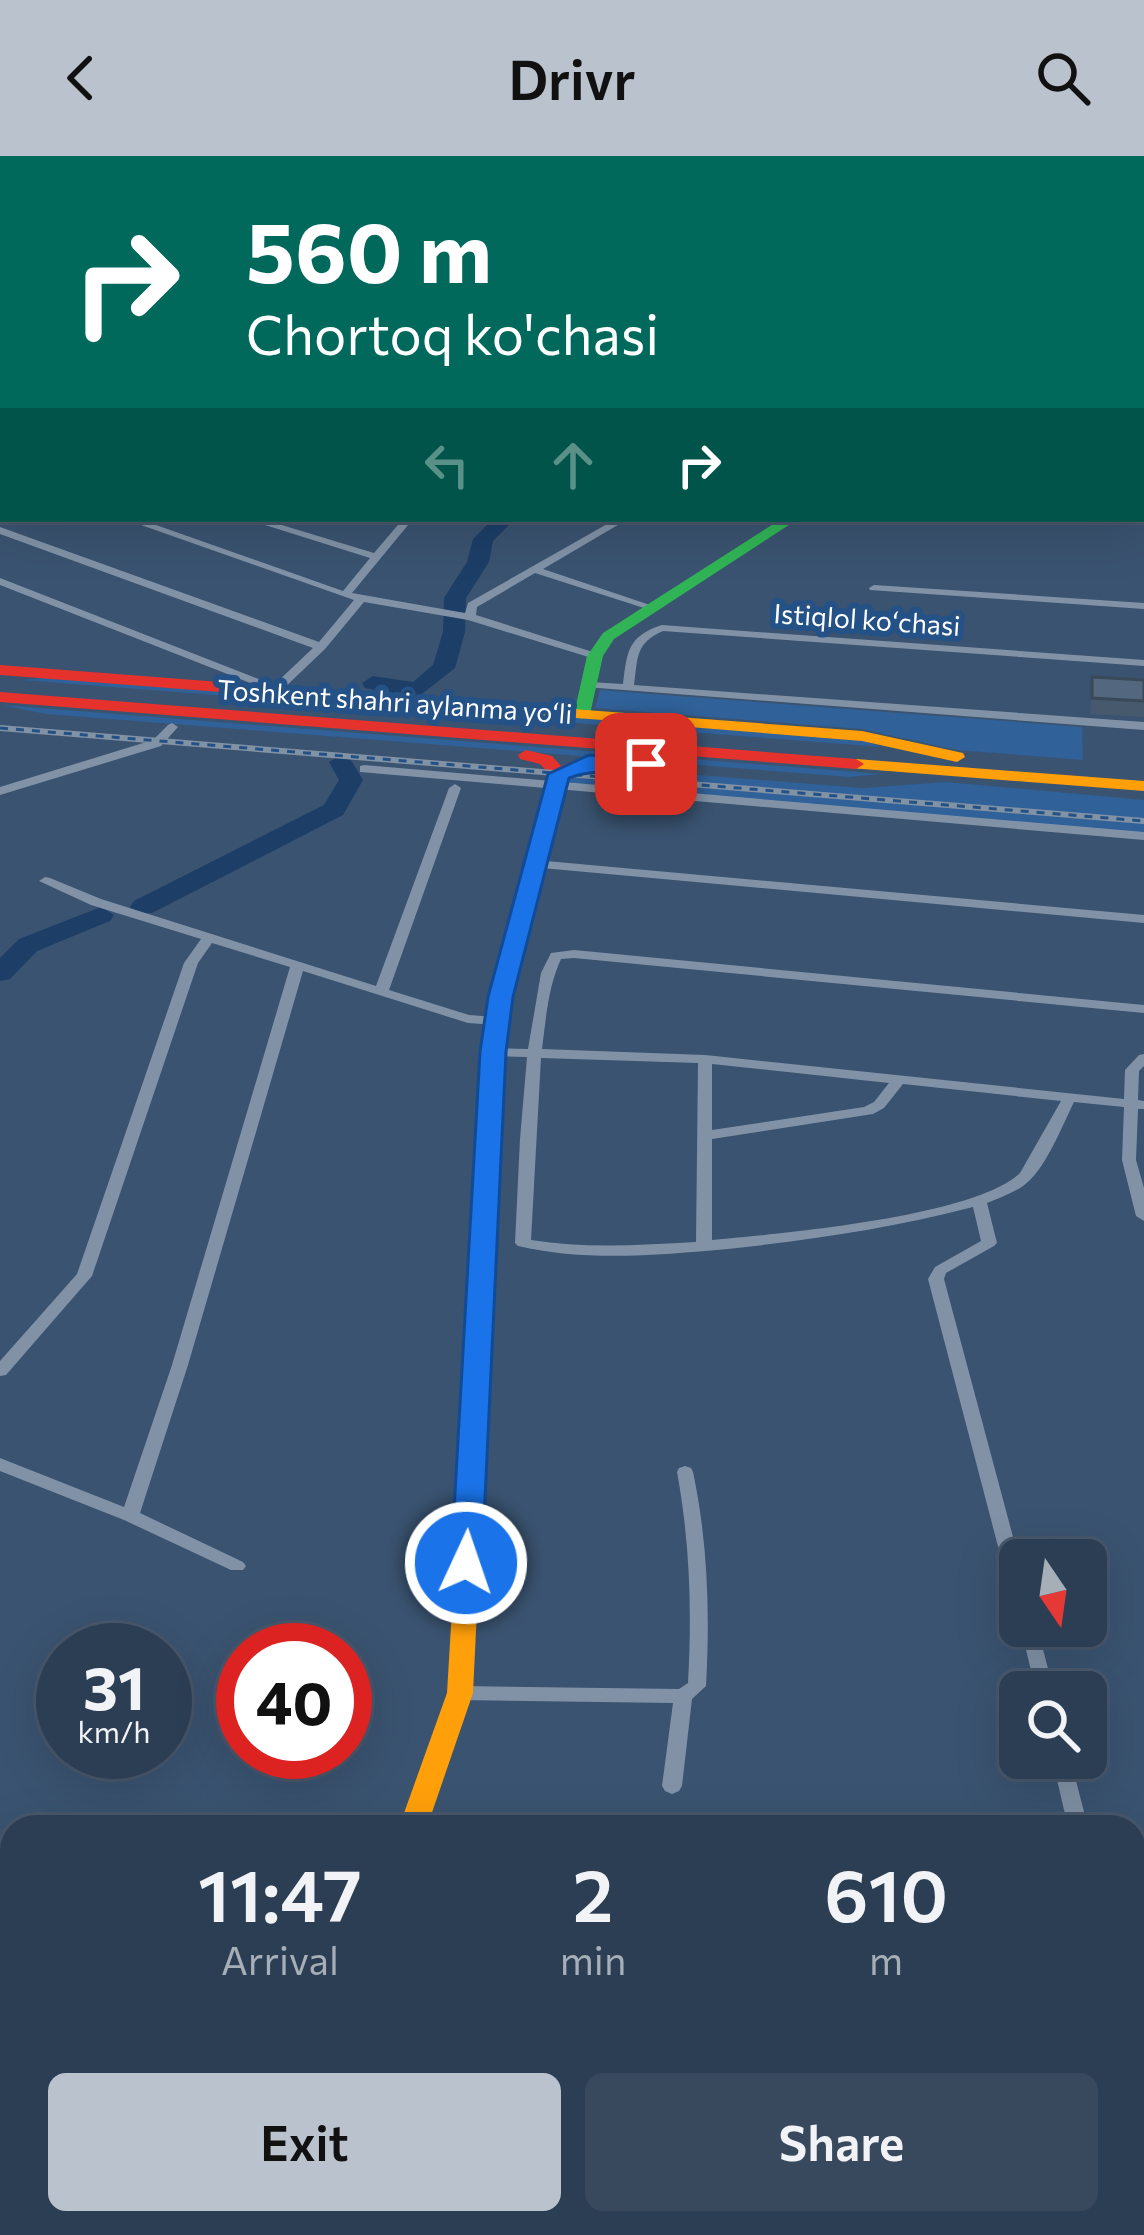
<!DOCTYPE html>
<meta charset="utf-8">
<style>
:root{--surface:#2c3e54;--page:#38495e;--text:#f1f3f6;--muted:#a6aeb8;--line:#48576b;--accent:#bac3cd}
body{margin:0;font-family:Commissioner,sans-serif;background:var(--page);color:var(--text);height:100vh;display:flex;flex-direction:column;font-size:45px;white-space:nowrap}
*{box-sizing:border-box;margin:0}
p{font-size:39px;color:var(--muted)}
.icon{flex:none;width:66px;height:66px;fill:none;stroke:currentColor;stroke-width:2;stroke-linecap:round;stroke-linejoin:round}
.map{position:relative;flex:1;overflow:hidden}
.sheet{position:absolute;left:0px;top:1659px;width:1146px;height:420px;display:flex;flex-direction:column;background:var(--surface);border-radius:36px 36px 0 0;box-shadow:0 12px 48px #0002,0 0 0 3px var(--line)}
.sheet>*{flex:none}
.guide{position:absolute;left:0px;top:0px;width:1146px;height:366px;box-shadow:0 12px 48px #0002,0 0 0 3px var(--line);background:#00695c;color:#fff;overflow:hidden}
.needle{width:78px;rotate:167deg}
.controls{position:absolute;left:999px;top:1383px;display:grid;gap:24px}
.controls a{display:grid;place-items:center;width:108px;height:108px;border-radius:18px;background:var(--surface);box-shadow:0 12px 48px #0002,0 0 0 3px var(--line);font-size:60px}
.speed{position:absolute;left:36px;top:1467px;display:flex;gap:24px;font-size:60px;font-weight:700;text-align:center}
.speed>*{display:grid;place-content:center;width:156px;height:156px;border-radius:50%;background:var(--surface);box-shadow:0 12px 48px #0002,0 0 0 3px var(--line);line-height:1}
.speed small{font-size:30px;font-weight:400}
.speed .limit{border:18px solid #d22;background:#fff;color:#111}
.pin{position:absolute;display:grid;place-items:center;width:102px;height:102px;color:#fff;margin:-51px;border-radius:24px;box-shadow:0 6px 18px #0006}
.me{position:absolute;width:132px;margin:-66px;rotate:3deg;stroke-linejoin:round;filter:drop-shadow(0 0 9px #0008)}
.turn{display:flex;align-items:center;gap:42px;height:252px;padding:0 48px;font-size:54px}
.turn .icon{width:156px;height:156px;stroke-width:2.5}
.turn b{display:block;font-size:84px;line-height:102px}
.lanes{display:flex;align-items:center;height:114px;padding:0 48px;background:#0003;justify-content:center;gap:60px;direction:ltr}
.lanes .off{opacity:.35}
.eta{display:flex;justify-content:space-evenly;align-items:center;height:204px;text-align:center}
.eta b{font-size:72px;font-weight:600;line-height:84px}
.cta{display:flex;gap:24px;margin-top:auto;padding:24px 48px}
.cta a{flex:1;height:138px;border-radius:18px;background:var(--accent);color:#111;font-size:48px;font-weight:600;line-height:138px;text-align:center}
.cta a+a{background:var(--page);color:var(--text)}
header{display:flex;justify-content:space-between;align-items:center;height:156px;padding:0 48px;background:var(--accent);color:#111;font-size:54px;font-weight:600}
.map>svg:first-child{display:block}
.green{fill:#306198}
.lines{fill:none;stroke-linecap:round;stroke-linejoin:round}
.stream{stroke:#1c3e67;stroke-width:6}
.river{fill:#1c3e67;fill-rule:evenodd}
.street{fill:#8192a6;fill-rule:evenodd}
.fast{fill:#30b455;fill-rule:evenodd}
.slow{fill:#ff9f0a;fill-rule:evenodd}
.jam{fill:#e5322d;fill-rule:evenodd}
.rail-casing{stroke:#8192a5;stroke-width:6}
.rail{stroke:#245186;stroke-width:3;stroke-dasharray:8;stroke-linecap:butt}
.wall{fill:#47596d}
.building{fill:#53687f;stroke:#3a4959;stroke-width:3}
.route{fill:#1a73e8;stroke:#114b97;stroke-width:3}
.labels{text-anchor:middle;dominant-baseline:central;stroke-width:12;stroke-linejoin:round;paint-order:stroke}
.far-street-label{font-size:27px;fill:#fff;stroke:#245186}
</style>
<header><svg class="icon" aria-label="back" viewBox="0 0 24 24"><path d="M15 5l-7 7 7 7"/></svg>Drivr<svg class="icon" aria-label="search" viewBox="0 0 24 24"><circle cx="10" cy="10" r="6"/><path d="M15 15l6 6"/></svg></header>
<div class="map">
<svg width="1144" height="2079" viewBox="0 0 1144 2079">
<rect width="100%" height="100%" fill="#3a5370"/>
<g class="green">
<polygon points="55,521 861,584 882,591 22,524"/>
<polygon points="600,534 1082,571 1083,604 957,594 862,573 595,552"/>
<polygon points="1,549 882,618 849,621 46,558"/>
<polygon points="599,611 863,632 947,626 1144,644 1144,677 567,628 571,618"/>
</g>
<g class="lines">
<g class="stream">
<polyline points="1134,1952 1144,1947"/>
<polyline points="886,2079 910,2067"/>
</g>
<g class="river">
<polygon points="1143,18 1144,19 1144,29 1143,28"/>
<polygon points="493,363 515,363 493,385 489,406 466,442 465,476 455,512 418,541 365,532 362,527 373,520 413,526 433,509 443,476 444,442 467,406 473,383"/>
<polygon points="341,599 349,601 363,624 343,659 152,757 134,757 130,751 134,745 324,649 339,624 329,606"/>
<polygon points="101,751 114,759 110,765 37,795 10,823 0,825 0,802 19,783"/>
</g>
<g class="street">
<polygon points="898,0 921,0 911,3 888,3"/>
<polygon points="976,0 992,0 999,3 983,3"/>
<polygon points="1062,0 1072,0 1068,3 1058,3"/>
<rect x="1143" y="18" width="1" height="4"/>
<rect x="1143" y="69" width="1" height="4"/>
<rect x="1143" y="93" width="1" height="6"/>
<polygon points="3,354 3,360 0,361 0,355"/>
<polygon points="124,363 139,363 343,435 370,402 246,363 262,363 374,397 403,363 413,363 352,437 465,457 468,447 616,363 628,363 543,413 656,451 647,453 535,417 477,451 476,459 599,498 601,500 595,503 468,464 364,446 325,493 280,536 276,537 0,429 0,422 274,529 313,492 0,378 0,371 319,486 354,444"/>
<polygon points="874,429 1144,447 1144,453 870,434 869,432"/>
<path d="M662 469 1144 504V510L663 475C635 487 638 502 634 529L1144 566V574L585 531V527L589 526 623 528C627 495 628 480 662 469Z"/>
<polygon points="172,567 178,571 161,590 0,639 0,631 153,584 168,569"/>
<polygon points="364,609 1144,676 1144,684 360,616 360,610"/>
<polygon points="455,628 461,632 389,834 469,859 496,861 503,865 496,869 468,867 303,815 188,1209 140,1357 243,1406 246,1410 243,1414 231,1414 124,1364 0,1315 0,1302 124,1351 172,1209 290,811 212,787 198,807 92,1120 6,1219 0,1220 0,1205 77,1118 184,807 201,783 91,749 39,725 45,721 50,722 101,743 376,830 449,632"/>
<polygon points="535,704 1144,759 1144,767 531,711 531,705"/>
<path d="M574 794 1144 849V857L574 802 561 803C548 831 546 863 542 893L705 899 1124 943 1125 914 1139 899 1144 898V910L1139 915 1138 944 1144 945V953H1138L1136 1004 1144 1032V1065L1136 1060 1122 1004 1124 951 1074 946C1062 970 1045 1015 1023 1030 1013 1037 998 1042 987 1047L997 1087 994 1090 946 1117 944 1123 1020 1407V1447L1014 1445 1011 1440 928 1123 935 1111 981 1085 973 1051C892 1072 811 1084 728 1093 659 1099 586 1106 518 1090L515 1087 520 983 527 901 493 900 486 896 493 892 528 893 541 817 551 797ZM541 902 698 907 696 1086C641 1089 586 1093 531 1084ZM712 908 889 927 874 946 864 951 712 974ZM903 928 1061 945 1020 1017C975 1061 778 1078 712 1084V983L873 958 884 952Z"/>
<path d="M685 1310 691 1312 693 1316C708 1387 710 1458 706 1530L692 1543 682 1630 679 1635 672 1638 665 1635 662 1630 673 1547 460 1544 453 1542 451 1537 453 1532 460 1530 679 1533 688 1527C692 1456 690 1386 677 1316L679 1312Z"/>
<polygon points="1020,1468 1037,1470 1054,1536 1036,1536"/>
<polygon points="1052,1602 1070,1602 1088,1671 1068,1671"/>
<polygon points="1134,1726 1144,1727 1144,1743 1134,1742"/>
<polygon points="0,1908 12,1909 12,1927 0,1926"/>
<polygon points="1144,1909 1144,1927 1134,1929 1134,1911"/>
<polygon points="1144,1961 1144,1981 1134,1985 1134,1965"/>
<path d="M927 2067H959C951 2079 931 2079 915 2079L918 2072Z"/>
<polygon points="1040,2067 1064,2067 1071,2079 1047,2079"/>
</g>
<g class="fast">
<polygon points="1144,148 1144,156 1143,157 1143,149"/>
<polygon points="781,363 798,363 614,483 603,500 590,558 582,563 576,561 574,558 587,500 603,477"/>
<polygon points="559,613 567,618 506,865 489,1203 478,1210 467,1203 486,865 551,618"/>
<polygon points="250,2067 282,2067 277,2079 245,2079"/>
</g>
<g class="slow">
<polygon points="520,549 862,575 963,597 965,601 957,606 862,585 514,557 512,554"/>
<polygon points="856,603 1144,625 1144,635 850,612 850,604"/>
<polygon points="478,1196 489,1203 473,1537 427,1671 399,1671 447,1537 467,1203"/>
</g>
<g class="jam">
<polygon points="0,509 520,549 528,554 520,559 0,519"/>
<polygon points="0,536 856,603 864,608 856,613 0,546"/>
<path d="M526 594 552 600 561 610C577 603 599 594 613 605L559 623 553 622 540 608 520 603 518 599Z"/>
</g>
<g class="rail-casing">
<polyline id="rail" points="0,572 1144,665"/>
</g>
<use href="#rail" class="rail"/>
</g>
<polygon class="wall" points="1092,521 1144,524 1144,561 1090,558"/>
<polygon class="building" points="1092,521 1144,524 1144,545 1092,542"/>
<path class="route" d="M589 599 646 602 657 608C640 621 598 610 569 622L513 841 506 896 482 1407 478 1415H455L451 1407 480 896 488 841 548 618Z"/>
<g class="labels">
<g class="far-street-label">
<text transform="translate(867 463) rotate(4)">Istiqlol koʻchasi</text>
<text transform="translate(395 545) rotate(4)">Toshkent shahri aylanma yoʻli</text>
</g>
</g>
</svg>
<div class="controls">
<a><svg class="needle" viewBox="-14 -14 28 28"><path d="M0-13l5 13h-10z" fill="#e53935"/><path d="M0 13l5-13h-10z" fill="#a6aeb8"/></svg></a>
<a><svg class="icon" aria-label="search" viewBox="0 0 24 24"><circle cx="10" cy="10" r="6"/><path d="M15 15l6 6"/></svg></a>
</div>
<div class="speed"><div>31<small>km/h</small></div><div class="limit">40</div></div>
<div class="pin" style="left:646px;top:608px;background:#d93025"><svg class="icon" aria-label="arrive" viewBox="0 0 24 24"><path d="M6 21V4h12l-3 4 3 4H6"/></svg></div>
<svg class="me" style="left:466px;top:1407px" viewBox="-20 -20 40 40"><circle r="17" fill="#1a73e8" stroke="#fff" stroke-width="3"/><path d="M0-11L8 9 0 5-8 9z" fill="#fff"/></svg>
<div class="guide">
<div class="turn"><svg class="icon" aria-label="right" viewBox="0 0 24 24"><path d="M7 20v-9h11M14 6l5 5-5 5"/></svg><div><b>560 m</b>Chortoq ko'chasi</div></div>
<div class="lanes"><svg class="icon off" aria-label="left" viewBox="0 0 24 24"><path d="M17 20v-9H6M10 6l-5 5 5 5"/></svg><svg class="icon off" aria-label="ahead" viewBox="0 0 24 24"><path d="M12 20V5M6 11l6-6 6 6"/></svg><svg class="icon" aria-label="right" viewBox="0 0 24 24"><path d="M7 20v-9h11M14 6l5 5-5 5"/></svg></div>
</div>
<section class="sheet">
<div class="eta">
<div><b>11:47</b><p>Arrival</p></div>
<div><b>2</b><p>min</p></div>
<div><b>610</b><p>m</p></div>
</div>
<div class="cta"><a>Exit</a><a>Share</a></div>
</section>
</div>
